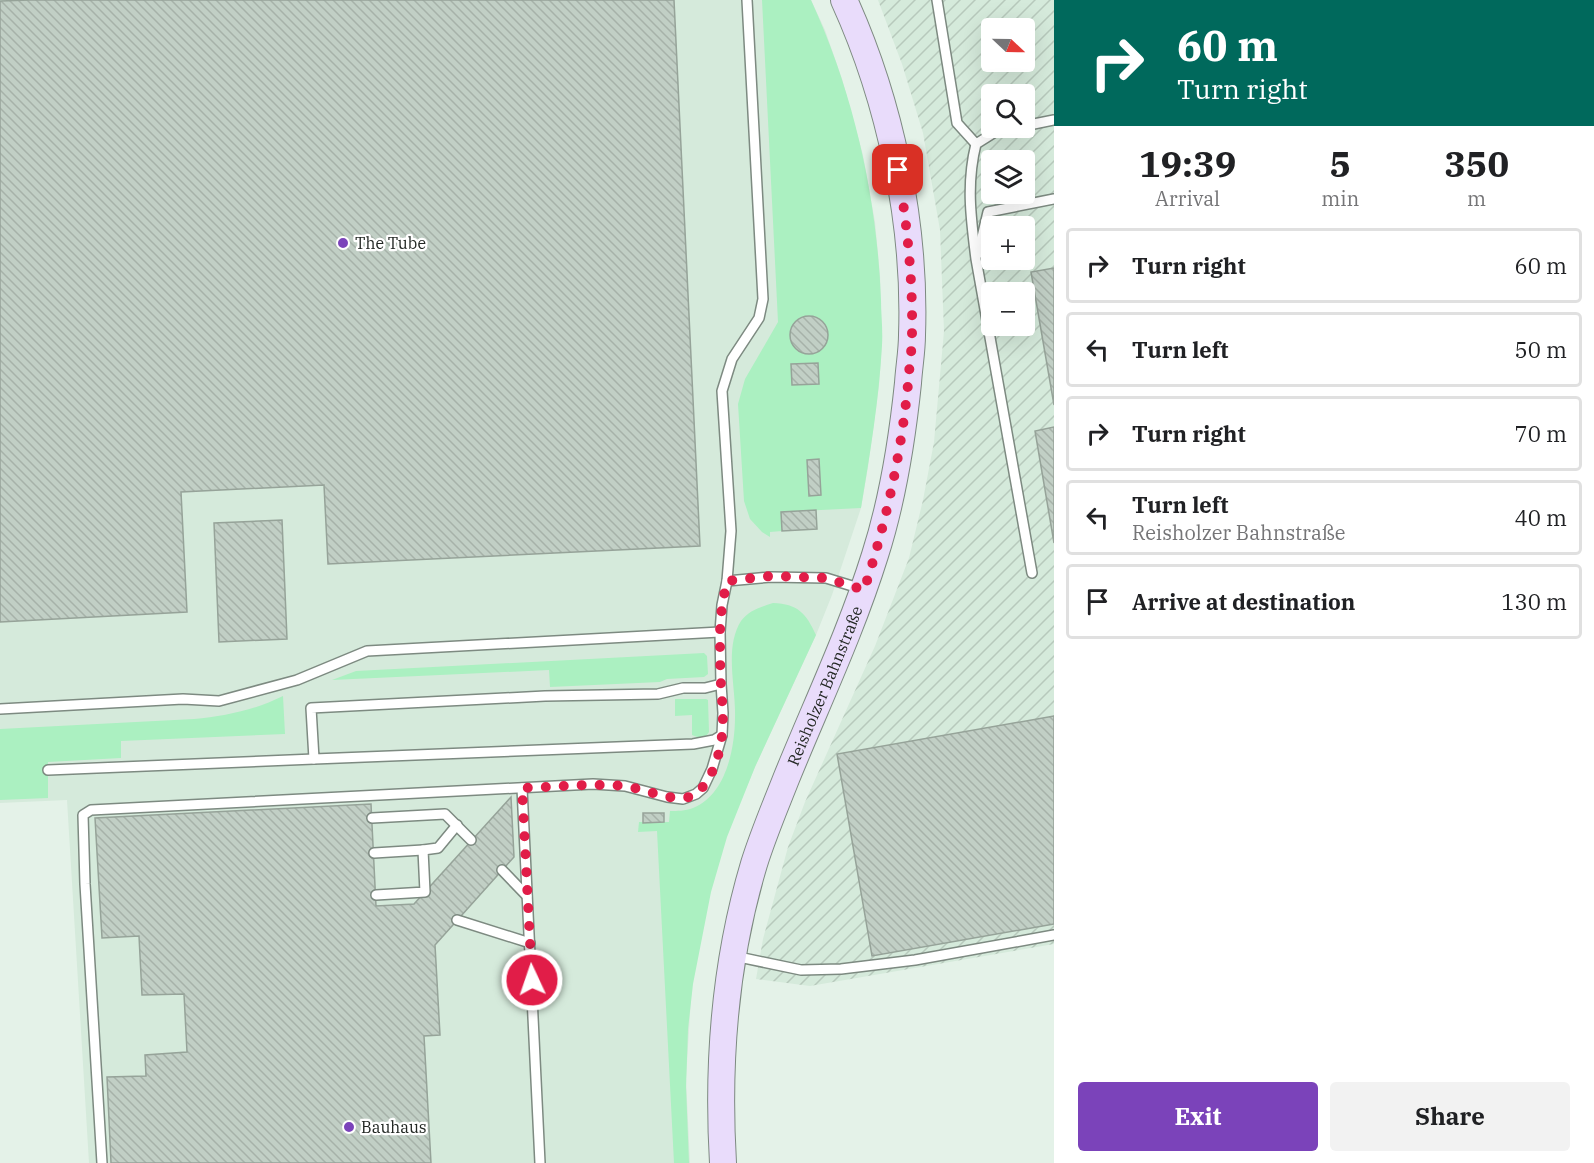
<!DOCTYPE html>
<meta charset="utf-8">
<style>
:root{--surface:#fff;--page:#f2f2f2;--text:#202124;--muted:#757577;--line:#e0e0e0;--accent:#7b43ba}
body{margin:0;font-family:"IBM Plex Serif",serif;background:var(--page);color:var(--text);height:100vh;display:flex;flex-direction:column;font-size:22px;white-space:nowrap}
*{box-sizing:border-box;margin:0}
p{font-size:20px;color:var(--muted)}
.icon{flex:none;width:33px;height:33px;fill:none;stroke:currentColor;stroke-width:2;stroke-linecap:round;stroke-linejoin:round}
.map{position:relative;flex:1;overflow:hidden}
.sheet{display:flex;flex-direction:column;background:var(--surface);width:540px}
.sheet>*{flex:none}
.banner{background:#00695c;color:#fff;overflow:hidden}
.needle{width:39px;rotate:112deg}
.fabs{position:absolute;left:981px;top:18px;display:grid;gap:12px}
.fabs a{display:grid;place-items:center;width:54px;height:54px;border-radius:6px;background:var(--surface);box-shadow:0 6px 24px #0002;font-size:30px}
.pin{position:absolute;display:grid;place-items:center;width:51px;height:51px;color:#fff;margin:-26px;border-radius:12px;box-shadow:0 3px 9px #0006}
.me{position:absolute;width:66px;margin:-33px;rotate:357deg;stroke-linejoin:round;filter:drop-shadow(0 0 4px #0008)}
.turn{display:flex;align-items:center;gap:21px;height:126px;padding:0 24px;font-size:27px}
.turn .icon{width:78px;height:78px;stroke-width:2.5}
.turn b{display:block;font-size:42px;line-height:51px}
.eta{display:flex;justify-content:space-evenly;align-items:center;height:102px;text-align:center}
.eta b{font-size:36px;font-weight:700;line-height:42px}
.action{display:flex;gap:12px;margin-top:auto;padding:12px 24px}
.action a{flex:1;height:69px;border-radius:6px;background:var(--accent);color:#fff;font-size:24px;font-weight:700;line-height:69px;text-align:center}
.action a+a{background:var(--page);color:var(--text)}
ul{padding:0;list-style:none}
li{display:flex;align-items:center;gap:18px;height:75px;margin:0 12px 9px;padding:0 12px;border:3px solid var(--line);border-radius:6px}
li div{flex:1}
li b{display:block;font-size:22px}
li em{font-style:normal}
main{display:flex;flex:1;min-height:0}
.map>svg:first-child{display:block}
.built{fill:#d5eadb}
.industrial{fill:url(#industrial-furrows);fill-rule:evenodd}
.grass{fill:#abf0c1}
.building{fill:url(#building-back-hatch);stroke:#96a399;stroke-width:1.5}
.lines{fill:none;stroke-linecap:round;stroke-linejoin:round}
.service-casing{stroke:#7d8a81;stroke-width:12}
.secondary-casing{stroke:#7d8a81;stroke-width:28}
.service{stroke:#fff;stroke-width:9}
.secondary{stroke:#e9dcfb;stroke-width:26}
.route{stroke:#e11d48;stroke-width:10;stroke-dasharray:0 18}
.poi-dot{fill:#7b43ba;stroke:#fff;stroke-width:2}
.labels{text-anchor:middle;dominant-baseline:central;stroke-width:4.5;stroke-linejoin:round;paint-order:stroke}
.poi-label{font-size:16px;fill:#222723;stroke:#fff;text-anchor:start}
.street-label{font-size:16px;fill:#222723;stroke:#fff}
</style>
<main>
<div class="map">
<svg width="1054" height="1163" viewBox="0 0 1054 1163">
<defs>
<pattern id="industrial-furrows" width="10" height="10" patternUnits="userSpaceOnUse" patternTransform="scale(1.5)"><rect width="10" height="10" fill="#d5eadb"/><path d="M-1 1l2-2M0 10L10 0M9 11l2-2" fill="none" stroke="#b7c9bc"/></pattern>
<pattern id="building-back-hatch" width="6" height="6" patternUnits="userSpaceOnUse" patternTransform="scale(1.5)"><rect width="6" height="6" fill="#c1cfc5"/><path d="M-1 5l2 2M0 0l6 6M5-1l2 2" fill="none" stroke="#a6b2a9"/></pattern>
</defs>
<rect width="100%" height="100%" fill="#e4f2e8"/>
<polygon class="built" points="0,0 811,0 825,30 842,79 863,155 875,222 880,275 882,343 879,386 868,467 861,508 832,595 816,635 755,767 727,833 707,901 692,981 686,1079 690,1163 89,1163 67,800 0,803"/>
<path class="industrial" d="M878 0H1054V944L810 986 756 979 763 939 788 847 805 802 875 646 909 558 923 500 934 442 944 331 940 230 923 133 902 64ZM992 28H1024V62H992ZM992 94H1024V128H992ZM992 160H1024V194H992ZM992 226H1024V260H992ZM992 292H1024V326H992Z"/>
<g class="grass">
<path d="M762 0H811C854 94 877 197 881 300 881 315 883 330 882 345 879 400 870 454 861 508L781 512 782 531 770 532V537L762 532 750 519 744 501 738 404 745 379 778 322Z"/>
<path d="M773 603C798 604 806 613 816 635L755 767 727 837 711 892 693 984 688 1029 686 1087 689 1163H674L657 831 638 832 639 822H669L670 811C677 811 685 811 693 808 726 795 735 748 735 717 736 687 724 648 741 621 749 610 761 607 773 603Z"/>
<polygon points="704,653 707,656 708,674 704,677 667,679 660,682 550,687 549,670 332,680 356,671"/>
<path d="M283 696 285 734 121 741V758L48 762V798L0 800V729L194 719C225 716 255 710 283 696Z"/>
<polygon points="675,699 706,699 708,700 709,732 707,735 700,738 692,735 692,715 675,716"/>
</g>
<g class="building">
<polygon points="30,0 674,0 700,546 328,564 324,485 181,492 187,612 0,622 0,1"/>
<polygon points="1054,268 1054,405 1031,272"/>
<circle cx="809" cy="335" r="19"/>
<polygon points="818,363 819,384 792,385 791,364"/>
<polygon points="1054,427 1054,543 1035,431"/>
<polygon points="819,459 821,495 809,496 807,460"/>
<polygon points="816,510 817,529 782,531 781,512"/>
<polygon points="282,520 287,639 219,642 214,523"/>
<polygon points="1054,716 1054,924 872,956 837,754"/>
<polygon points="511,797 514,857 435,945 440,1035 424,1036 431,1163 111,1163 107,1077 146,1076 145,1055 187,1052 184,994 142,995 139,936 102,938 95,818 371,804 376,906 414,904"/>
<polygon points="643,813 664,813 664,822 643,823"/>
</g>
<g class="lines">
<g class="service-casing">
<g id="service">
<polyline points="937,0 957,123 976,144"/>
<polyline points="1024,126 1054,120"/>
<path d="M1017 128 995 132 976 144C966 184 971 219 976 259L1032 573"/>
<polyline points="978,254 988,212 1054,199"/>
<polyline points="727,581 771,577 826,578 862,589"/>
<polyline points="721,684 705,688 683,688 658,694 545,696 311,708 314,759 693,744 714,740 722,735"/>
<polyline points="0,709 183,699 219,701 297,680 367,651 720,632"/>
<polyline points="48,770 314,759"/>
<polyline points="522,788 540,1163"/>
<polyline points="372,818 445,814 471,840"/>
<polyline points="374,853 423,850"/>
<polyline points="502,870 527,896"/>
<polyline points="376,895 425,892 423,850 438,848 457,825"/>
<polyline points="457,920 530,943"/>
<polyline points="734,956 801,970 841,969 915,960 1054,935"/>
<polyline points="102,1163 85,884 83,815 91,810 593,784 625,786 667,797 683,799 696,794 703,788 712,769 722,735 723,713 721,684 720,632 722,605 727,581 731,531 722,391 732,359 759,318 763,299 747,0"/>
</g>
</g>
<g class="secondary-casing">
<g id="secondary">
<path id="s1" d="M723 1163C717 1062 725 961 754 864 763 835 775 807 786 779 816 705 851 632 875 555 893 499 902 441 908 383 909 367 912 351 912 335 916 223 890 101 844 0"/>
</g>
</g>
<use href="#service" class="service"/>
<use href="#secondary" class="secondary"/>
</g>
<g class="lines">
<path class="route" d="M532 980 522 788C556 787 589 783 623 786 642 788 661 798 681 798 707 799 720 757 722 735 724 718 722 702 721 685 720 668 720 651 720 635 720 616 723 599 727 581L771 576 826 578 864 590C886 523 901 455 908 384 909 368 912 351 912 334 913 279 907 224 898 170"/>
</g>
<g class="poi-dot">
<circle cx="343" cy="243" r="6"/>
<circle cx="349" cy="1127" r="6"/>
</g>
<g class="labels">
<g class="poi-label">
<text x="355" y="243">The Tube</text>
<text x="361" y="1127">Bauhaus</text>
</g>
<g class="street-label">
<text stroke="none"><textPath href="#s1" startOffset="494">Reisholzer Bahnstraße</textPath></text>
</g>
</g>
</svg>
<div class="fabs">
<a><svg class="needle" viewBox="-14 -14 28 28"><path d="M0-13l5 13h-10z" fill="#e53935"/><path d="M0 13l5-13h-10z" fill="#757577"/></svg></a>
<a><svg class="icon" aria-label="search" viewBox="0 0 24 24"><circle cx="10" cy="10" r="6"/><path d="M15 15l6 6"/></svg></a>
<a><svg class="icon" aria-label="layers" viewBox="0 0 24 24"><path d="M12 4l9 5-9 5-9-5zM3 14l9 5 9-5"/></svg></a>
<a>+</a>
<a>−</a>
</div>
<div class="pin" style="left:898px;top:170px;background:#d93025"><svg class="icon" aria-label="arrive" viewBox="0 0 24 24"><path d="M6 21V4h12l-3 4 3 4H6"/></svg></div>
<svg class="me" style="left:532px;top:980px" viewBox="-20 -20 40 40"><circle r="17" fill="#e11d48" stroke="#fff" stroke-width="3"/><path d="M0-11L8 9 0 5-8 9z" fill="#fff"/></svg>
</div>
<section class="sheet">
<div class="banner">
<div class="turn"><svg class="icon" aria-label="right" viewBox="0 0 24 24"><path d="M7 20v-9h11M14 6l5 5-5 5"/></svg><div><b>60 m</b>Turn right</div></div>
</div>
<div class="eta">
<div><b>19:39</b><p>Arrival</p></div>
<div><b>5</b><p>min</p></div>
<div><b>350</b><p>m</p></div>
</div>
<ul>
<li><svg class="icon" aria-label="right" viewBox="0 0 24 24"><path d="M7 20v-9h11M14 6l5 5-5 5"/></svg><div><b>Turn right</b></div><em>60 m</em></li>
<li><svg class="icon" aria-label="left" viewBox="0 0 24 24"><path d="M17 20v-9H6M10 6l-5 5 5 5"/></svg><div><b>Turn left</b></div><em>50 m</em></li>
<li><svg class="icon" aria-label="right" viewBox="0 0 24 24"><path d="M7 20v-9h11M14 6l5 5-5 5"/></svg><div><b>Turn right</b></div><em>70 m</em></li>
<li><svg class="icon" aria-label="left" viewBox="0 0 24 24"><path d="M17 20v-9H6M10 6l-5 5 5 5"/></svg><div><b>Turn left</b><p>Reisholzer Bahnstraße</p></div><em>40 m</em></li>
<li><svg class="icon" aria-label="arrive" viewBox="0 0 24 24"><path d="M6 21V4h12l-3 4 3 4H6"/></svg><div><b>Arrive at destination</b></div><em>130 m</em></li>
</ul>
<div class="action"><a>Exit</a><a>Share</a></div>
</section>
</main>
